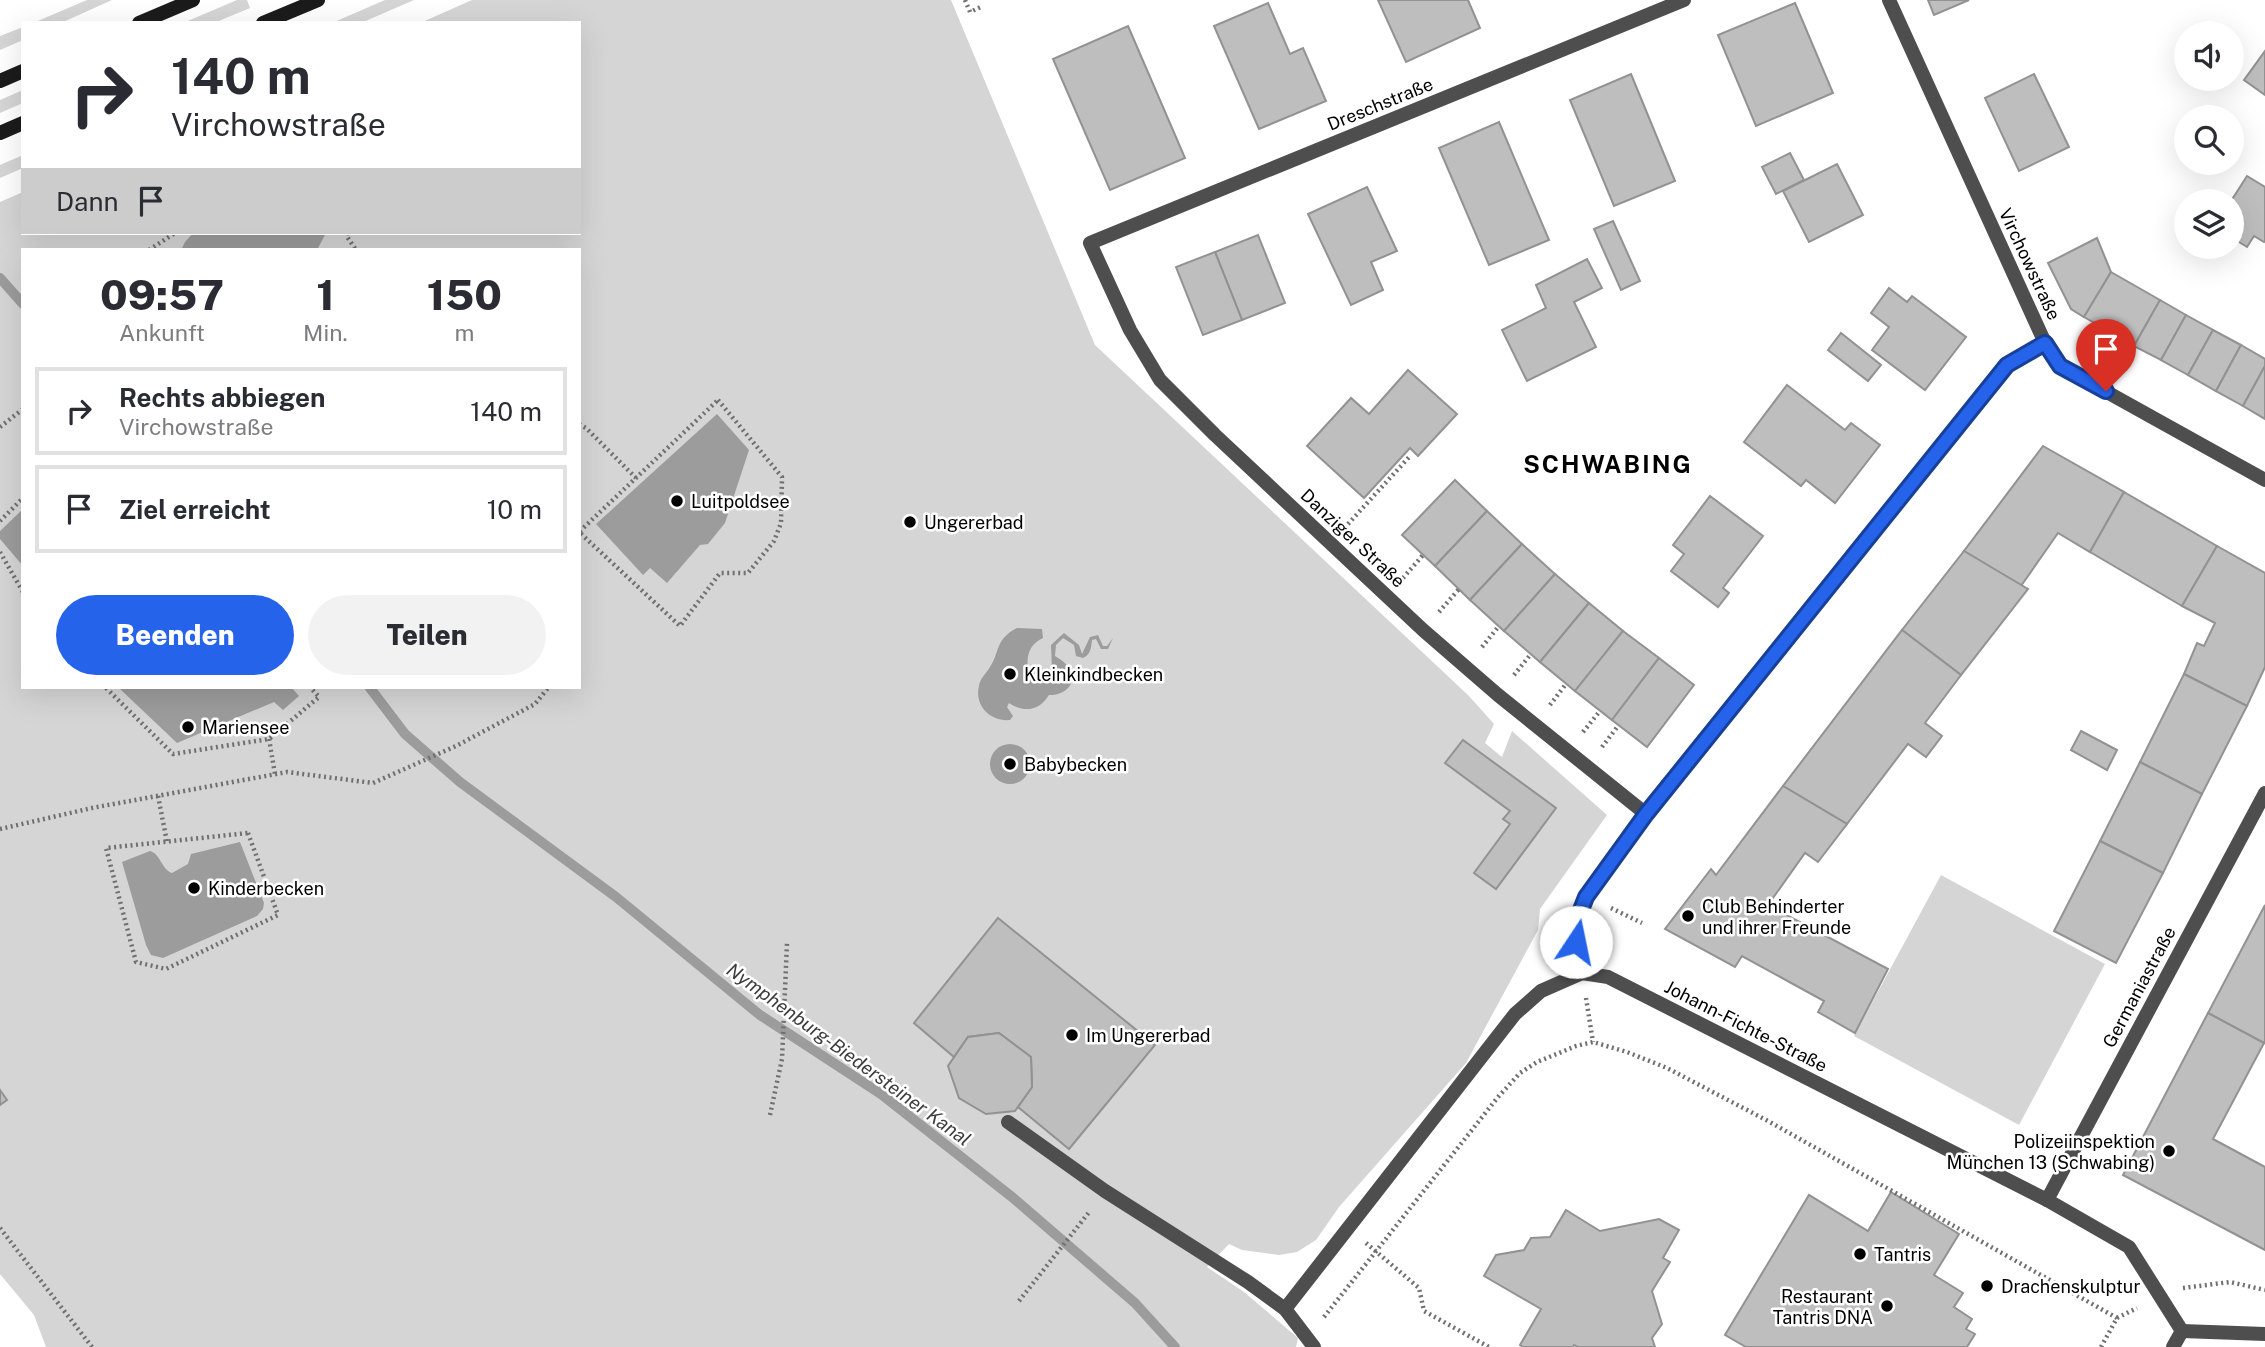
<!DOCTYPE html>
<html lang="de">
<meta charset="utf-8">
<style>
:root{--surface:#fff;--page:#f2f2f3;--text:#2b2b33;--muted:#7c7c81;--line:#e1e1e2;--accent:#2563eb}
body{margin:0;font-family:"Public Sans",sans-serif;background:var(--page);color:var(--text);height:100vh;display:flex;flex-direction:column;font-size:26px;white-space:nowrap}
*{box-sizing:border-box;margin:0}
p{font-size:23px;color:var(--muted)}
.icon{flex:none;width:38px;height:38px;fill:none;stroke:currentColor;stroke-width:2;stroke-linecap:round;stroke-linejoin:round}
.map{position:relative;flex:1;overflow:hidden}
.details{position:absolute;left:21px;top:248px;width:560px;height:441px;display:flex;flex-direction:column;background:var(--surface);border-radius:0px;box-shadow:0 7px 28px #0002}
.details>*{flex:none}
.top-card{position:absolute;left:21px;top:21px;width:560px;height:214px;border-radius:0px;box-shadow:0 7px 28px #0002;background:#fff;color:var(--text);overflow:hidden}
.tools{position:absolute;left:2174px;top:21px;display:grid;gap:14px}
.tools a{display:grid;place-items:center;width:70px;height:70px;border-radius:50%;background:var(--surface);box-shadow:0 7px 28px #0002;font-size:35px}
.pin{position:absolute;display:grid;place-items:center;width:60px;height:60px;color:#fff;margin:-72px -30px;border-radius:50% 50% 50% 0;rotate:-45deg;box-shadow:0 0 7px #0007}
.pin .icon{rotate:45deg}
.me{position:absolute;width:77px;margin:-38px;rotate:11deg;stroke-linejoin:round;filter:drop-shadow(0 0 5px #0008)}
.turn{display:flex;align-items:center;gap:24px;height:147px;padding:0 35px;font-size:32px}
.turn .icon{width:91px;height:91px;stroke-width:2.5}
.turn b{display:block;font-size:49px;line-height:60px}
.then{display:flex;align-items:center;height:66px;padding:0 35px;background:#0003;gap:14px;font-size:26px}
.eta{display:flex;justify-content:space-evenly;align-items:center;height:119px;text-align:center}
.eta b{font-size:42px;font-weight:800;line-height:49px}
.action{display:flex;gap:14px;margin-top:auto;padding:14px 35px}
.action a{flex:1;height:80px;border-radius:42px;background:var(--accent);color:#fff;font-size:28px;font-weight:800;line-height:80px;text-align:center}
.action a+a{background:var(--page);color:var(--text)}
ul{padding:0;list-style:none}
li{display:flex;align-items:center;gap:21px;height:88px;margin:0 14px 10px;padding:0 21px;border:4px solid var(--line);border-radius:0px}
li div{flex:1}
li b{display:block;font-size:26px}
li em{font-style:normal}
.map>svg:first-child{display:block}
.green{fill:#d5d5d5;fill-rule:evenodd}
.water{fill:#9c9c9c}
.lines{fill:none;stroke-linecap:round;stroke-linejoin:round}
.stream{stroke:#9c9c9c;stroke-width:10}
.building{fill:#bebebe;stroke:#929292;stroke-width:2}
.path{stroke:#707070;stroke-width:4.5;stroke-dasharray:2 3.5;stroke-linecap:butt}
.service{stroke:#4e4e4e;stroke-width:14}
.minor{stroke:#4e4e4e;stroke-width:14}
.secondary{stroke:#1b1b1b;stroke-width:14}
.route-casing{stroke:#184099;stroke-width:18}
.route{stroke:#2563eb;stroke-width:12}
.poi-dot{fill:#000;stroke:#fff;stroke-width:2.5}
.labels{text-anchor:middle;dominant-baseline:central;stroke-width:5;stroke-linejoin:round;paint-order:stroke}
.street-label{font-size:18px;fill:#000;stroke:#fff}
.poi-label{font-size:18px;fill:#000;stroke:#fff;text-anchor:start}
.water-label{font-size:19px;font-style:italic;fill:#3d3d3d;stroke:#fff}
.district-label{font-size:24px;font-weight:bold;letter-spacing:2px;fill:#000;stroke:#fff}
</style>
<div class="map">
<svg width="2265" height="1347" viewBox="0 0 2265 1347">
<rect width="100%" height="100%" fill="#fff"/>
<g class="green">
<polygon points="87,0 112,0 61,23 33,23"/>
<polygon points="237,0 247,0 250,8 214,23 183,23"/>
<polygon points="385,0 414,0 361,23 332,23"/>
<path d="M472 0H951L1095 345 1469 696 1494 724 1485 743 1502 757 1512 731 1607 815 1540 909 1538 930 1466 1063 1339 1207 1316 1240 1297 1252 1279 1255 1242 1250 1229 1244 1207 1267 1244 1292 1298 1338 1296 1347H46L34 1315 0 1274V202L23 192V233H579V23H420ZM23 250H579V688H23Z"/>
<polygon points="23,27 23,40 0,50 0,36"/>
<polygon points="23,90 23,103 0,113 0,100"/>
<polygon points="23,155 23,168 0,178 0,165"/>
<polygon points="1941,875 2105,964 2019,1125 1854,1036"/>
</g>
<g class="water">
<polygon points="193,233 326,233 317,250 181,250 185,242"/>
<polygon points="717,414 749,450 725,523 708,544 700,545 667,583 650,568 643,575 596,524"/>
<polygon points="23,509 23,566 0,539 0,531"/>
<path d="M1017 628 1042 629 1043 638C1030 644 1026 655 1028 669L1039 676 1052 671 1051 645 1064 633 1079 645 1082 654 1090 637 1098 635 1103 646H1107L1113 638 1108 649H1101L1096 639 1092 640C1091 648 1091 654 1083 658L1076 656 1074 645 1063 638 1056 645 1055 656C1060 659 1066 663 1069 668 1079 683 1064 696 1049 695 1039 711 1024 713 1009 703L1007 707 1013 716 1010 720C990 722 974 705 979 686 980 678 986 674 990 667 1000 652 995 639 1017 628Z"/>
<polygon points="119,688 292,688 299,696 283,710 274,702 177,743"/>
<circle cx="1010" cy="764" r="20"/>
<path d="M240 842 264 903 263 909 257 916 163 958 151 955 146 945 122 862 150 851C161 854 161 869 172 873L188 864 191 854Z"/>
</g>
<g class="lines">
<g class="stream">
<polyline points="0,278 23,304"/>
<polyline points="370,688 405,734 460,782 616,897 760,1015 881,1094 1012,1197 1135,1303 1175,1347"/>
</g>
</g>
<g class="building">
<polygon points="1378,0 1468,0 1480,28 1406,62"/>
<polygon points="1928,0 1969,0 1934,15"/>
<polygon points="1268,3 1290,54 1303,48 1326,101 1259,129 1214,26"/>
<polygon points="1795,3 1833,93 1756,126 1718,35"/>
<polygon points="1128,26 1185,158 1110,190 1053,59"/>
<polygon points="2265,51 2265,95 2244,80"/>
<polygon points="1631,74 1675,181 1614,206 1570,100"/>
<polygon points="2034,74 2069,147 2019,171 1985,98"/>
<polygon points="1499,122 1549,240 1489,265 1439,148"/>
<polygon points="1790,153 1804,180 1776,194 1762,167"/>
<polygon points="1837,164 1863,215 1809,242 1783,191"/>
<polygon points="2247,176 2265,187 2265,241 2264,242 2254,236 2247,247 2231,237 2231,201"/>
<polygon points="1367,187 1397,251 1371,262 1383,290 1351,305 1308,214"/>
<polygon points="1613,221 1640,281 1621,290 1594,229"/>
<polygon points="1258,235 1285,303 1242,320 1215,252"/>
<polygon points="2097,238 2111,272 2084,317 2071,309 2048,263"/>
<polygon points="1215,252 1242,320 1203,335 1176,267"/>
<polygon points="1587,259 1602,288 1574,302 1596,347 1527,381 1502,330 1546,308 1536,285"/>
<polygon points="2111,272 2160,300 2134,346 2084,317"/>
<polygon points="1889,288 1907,302 1912,296 1966,337 1925,390 1872,350 1889,327 1871,313"/>
<polygon points="2160,300 2186,315 2161,360 2134,346"/>
<polygon points="2186,315 2213,330 2188,375 2161,360"/>
<polygon points="2213,330 2241,345 2216,391 2188,375"/>
<polygon points="1841,333 1881,365 1868,381 1828,350"/>
<polygon points="2241,345 2265,359 2265,366 2243,406 2216,391"/>
<polygon points="2265,366 2265,419 2243,406"/>
<polygon points="1408,370 1457,414 1418,456 1410,448 1364,498 1307,446 1351,398 1369,414"/>
<polygon points="1787,385 1845,430 1851,423 1880,445 1835,503 1806,480 1801,486 1744,442"/>
<polygon points="2043,446 2124,492 2090,552 2058,533 2021,586 1964,551"/>
<polygon points="1455,480 1487,511 1435,566 1402,535"/>
<polygon points="2124,492 2217,546 2182,606 2090,552"/>
<polygon points="1710,496 1763,536 1723,588 1729,593 1718,607 1671,571 1684,554 1673,545"/>
<polygon points="1487,511 1522,544 1470,600 1435,566"/>
<polygon points="1522,544 1555,574 1504,631 1470,600"/>
<polygon points="2217,546 2265,573 2265,667 2247,706 2184,674 2197,643 2204,646 2215,623 2182,606"/>
<polygon points="1964,551 2028,589 1961,675 1902,630"/>
<polygon points="1555,574 1589,603 1540,662 1504,631"/>
<polygon points="1589,603 1623,631 1575,691 1540,662"/>
<polygon points="1902,630 1961,675 1925,723 1942,736 1926,757 1908,744 1847,824 1783,786"/>
<polygon points="1623,631 1659,658 1612,720 1575,691"/>
<polygon points="1659,658 1694,685 1647,747 1612,720"/>
<polygon points="2184,674 2247,706 2202,794 2140,762"/>
<polygon points="2081,731 2117,750 2107,770 2071,750"/>
<polygon points="1463,740 1556,808 1496,889 1474,873 1510,824 1503,819 1510,811 1445,763"/>
<polygon points="2140,762 2202,794 2163,873 2100,841"/>
<polygon points="1783,786 1847,824 1818,862 1805,853 1768,905 1888,969 1855,1033 1818,1012 1824,1001 1742,956 1735,967 1665,929 1711,869 1716,875"/>
<polygon points="2100,841 2163,873 2116,963 2054,931"/>
<polygon points="2265,905 2265,1040 2264,1043 2208,1013"/>
<polygon points="998,918 1155,1045 1069,1149 1018,1107 1032,1087 1031,1057 999,1033 968,1037 954,1057 914,1023"/>
<polygon points="2208,1013 2264,1043 2213,1139 2265,1167 2265,1250 2123,1175"/>
<polygon points="999,1033 1031,1057 1032,1087 1015,1111 986,1114 959,1098 948,1066 968,1037"/>
<polygon points="0,1090 7,1100 0,1105"/>
<polygon points="1891,1192 1959,1234 1934,1275 1963,1293 1954,1307 1972,1319 1966,1329 1975,1334 1967,1347 1746,1347 1725,1335 1809,1195 1868,1231"/>
<polygon points="1566,1210 1600,1231 1659,1219 1679,1230 1663,1258 1670,1262 1652,1291 1662,1324 1652,1338 1655,1347 1578,1347 1574,1345 1573,1347 1523,1347 1520,1345 1541,1309 1484,1276 1496,1255 1524,1250 1531,1238 1550,1237"/>
</g>
<g class="lines">
<g class="path">
<polyline points="965,0 970,12 983,6"/>
<polyline points="347,233 346,235 356,250"/>
<polyline points="149,250 175,233"/>
<polygon points="718,400 782,477 781,523 774,541 748,573 720,573 680,626 579,532"/>
<polyline points="579,424 586,428 636,478"/>
<polyline points="0,427 23,409"/>
<polyline points="0,521 23,498"/>
<polyline points="1348,524 1411,455"/>
<polyline points="0,552 23,592"/>
<polyline points="1403,578 1423,555"/>
<polyline points="1439,612 1459,589"/>
<polyline points="1482,647 1499,626"/>
<polyline points="1514,675 1531,654"/>
<polyline points="106,688 173,754 269,739 319,697 311,688"/>
<polyline points="1550,705 1566,684"/>
<polyline points="1583,732 1600,711"/>
<polyline points="269,739 275,774"/>
<polyline points="1602,747 1618,726"/>
<polyline points="158,796 167,842"/>
<polyline points="0,829 92,808 287,772 373,783 456,746 535,704 548,688"/>
<polygon points="248,833 278,915 166,969 136,962 106,848"/>
<polyline points="1611,908 1642,923"/>
<polyline points="1586,998 1593,1042"/>
<polyline points="770,1115 782,1059 787,943"/>
<polyline points="0,1228 92,1347"/>
<polyline points="1366,1243 1419,1288 1424,1311 1489,1347"/>
<polyline points="2183,1288 2230,1282 2265,1290"/>
<polyline points="1019,1301 1090,1211"/>
<polyline points="1324,1317 1498,1097 1520,1073 1537,1062 1576,1046 1593,1042 1627,1052 1667,1068 1768,1121 2117,1318"/>
<polyline points="2117,1318 2137,1308"/>
<polyline points="2101,1347 2117,1318"/>
</g>
<polyline class="service" points="1008,1122 1105,1191 1248,1282 1285,1309 1314,1347"/>
<g class="minor">
<polyline points="1889,0 2035,321 2045,343 2060,366 2265,480"/>
<polyline points="1646,814 1498,695 1423,630 1215,435 1160,380 1130,330 1090,243 1684,0"/>
<polyline points="1582,973 1575,942 1578,920 1586,897 1646,814 2007,365 2045,343"/>
<polyline points="2047,1200 2265,793"/>
<polyline points="1285,1309 1515,1014 1541,991 1582,973 1608,977 2047,1200 2129,1247 2182,1331"/>
<polyline points="2182,1331 2265,1334"/>
<polyline points="2173,1347 2182,1331"/>
</g>
<g class="secondary">
<polyline points="139,23 193,0"/>
<polyline points="263,23 318,0"/>
<polyline points="0,81 23,71"/>
<polyline points="0,133 23,123"/>
</g>
</g>
<g class="lines">
<g class="route-casing">
<polyline id="route" points="1576,942 1577,920 1586,897 1646,814 2007,365 2045,343 2060,366 2106,391"/>
</g>
<use href="#route" class="route"/>
</g>
<g class="poi-dot">
<circle cx="677" cy="501" r="7"/>
<circle cx="910" cy="522" r="7"/>
<circle cx="1010" cy="674" r="7"/>
<circle cx="188" cy="727" r="7"/>
<circle cx="1010" cy="764" r="7"/>
<circle cx="194" cy="888" r="7"/>
<circle cx="1688" cy="916" r="7"/>
<circle cx="1072" cy="1035" r="7"/>
<circle cx="2169" cy="1151" r="7"/>
<circle cx="1860" cy="1254" r="7"/>
<circle cx="1987" cy="1286" r="7"/>
<circle cx="1887" cy="1306" r="7"/>
</g>
<g class="labels">
<g class="street-label">
<text transform="translate(1380 104) rotate(-22)">Dreschstraße</text>
<text transform="translate(2030 264) rotate(65)">Virchowstraße</text>
<text transform="translate(1353 538) rotate(43)">Danziger Straße</text>
<text transform="translate(2139 987) rotate(-62)">Germaniastraße</text>
<text transform="translate(1746 1026) rotate(27)">Johann-Fichte-Straße</text>
</g>
<g class="poi-label">
<text x="691" y="501">Luitpoldsee</text>
<text x="924" y="522">Ungererbad</text>
<text x="1024" y="674">Kleinkindbecken</text>
<text x="202" y="727">Mariensee</text>
<text x="1024" y="764">Babybecken</text>
<text x="208" y="888">Kinderbecken</text>
<text x="1702" y="906">Club Behinderter<tspan x="1702" dy="21">und ihrer Freunde</tspan></text>
<text x="1086" y="1035">Im Ungererbad</text>
<text x="2155" y="1141" text-anchor="end">Polizeiinspektion<tspan x="2155" dy="21">München 13 (Schwabing)</tspan></text>
<text x="1874" y="1254">Tantris</text>
<text x="2001" y="1286">Drachenskulptur</text>
<text x="1873" y="1296" text-anchor="end">Restaurant<tspan x="1873" dy="21">Tantris DNA</tspan></text>
</g>
<g class="water-label">
<text transform="translate(849 1054) rotate(36)">Nymphenburg-Biedersteiner Kanal</text>
</g>
<g class="district-label">
<text x="1608" y="464">SCHWABING</text>
</g>
</g>
</svg>
<div class="tools">
<a><svg class="icon" aria-label="sound" viewBox="0 0 24 24"><path d="M4 9h4l5-4v14l-5-4H4zM17 9q2 3 0 6"/></svg></a>
<a><svg class="icon" aria-label="search" viewBox="0 0 24 24"><circle cx="10" cy="10" r="6"/><path d="M15 15l6 6"/></svg></a>
<a><svg class="icon" aria-label="layers" viewBox="0 0 24 24"><path d="M12 4l9 5-9 5-9-5zM3 14l9 5 9-5"/></svg></a>
</div>
<div class="pin" style="left:2106px;top:391px;background:#d93025"><svg class="icon" aria-label="arrive" viewBox="0 0 24 24"><path d="M6 21V4h12l-3 4 3 4H6"/></svg></div>
<svg class="me" style="left:1576px;top:942px" viewBox="-20 -20 40 40"><circle r="19" fill="#fff"/><path d="M0-13L10 11 0 6-10 11z" fill="#2563eb"/></svg>
<div class="top-card">
<div class="turn"><svg class="icon" aria-label="right" viewBox="0 0 24 24"><path d="M7 20v-9h11M14 6l5 5-5 5"/></svg><div><b>140 m</b>Virchowstraße</div></div>
<div class="then">Dann<svg class="icon" aria-label="arrive" viewBox="0 0 24 24"><path d="M6 21V4h12l-3 4 3 4H6"/></svg></div>
</div>
<section class="details">
<div class="eta">
<div><b>09:57</b><p>Ankunft</p></div>
<div><b>1</b><p>Min.</p></div>
<div><b>150</b><p>m</p></div>
</div>
<ul>
<li><svg class="icon" aria-label="right" viewBox="0 0 24 24"><path d="M7 20v-9h11M14 6l5 5-5 5"/></svg><div><b>Rechts abbiegen</b><p>Virchowstraße</p></div><em>140 m</em></li>
<li><svg class="icon" aria-label="arrive" viewBox="0 0 24 24"><path d="M6 21V4h12l-3 4 3 4H6"/></svg><div><b>Ziel erreicht</b></div><em>10 m</em></li>
</ul>
<div class="action"><a>Beenden</a><a>Teilen</a></div>
</section>
</div>
